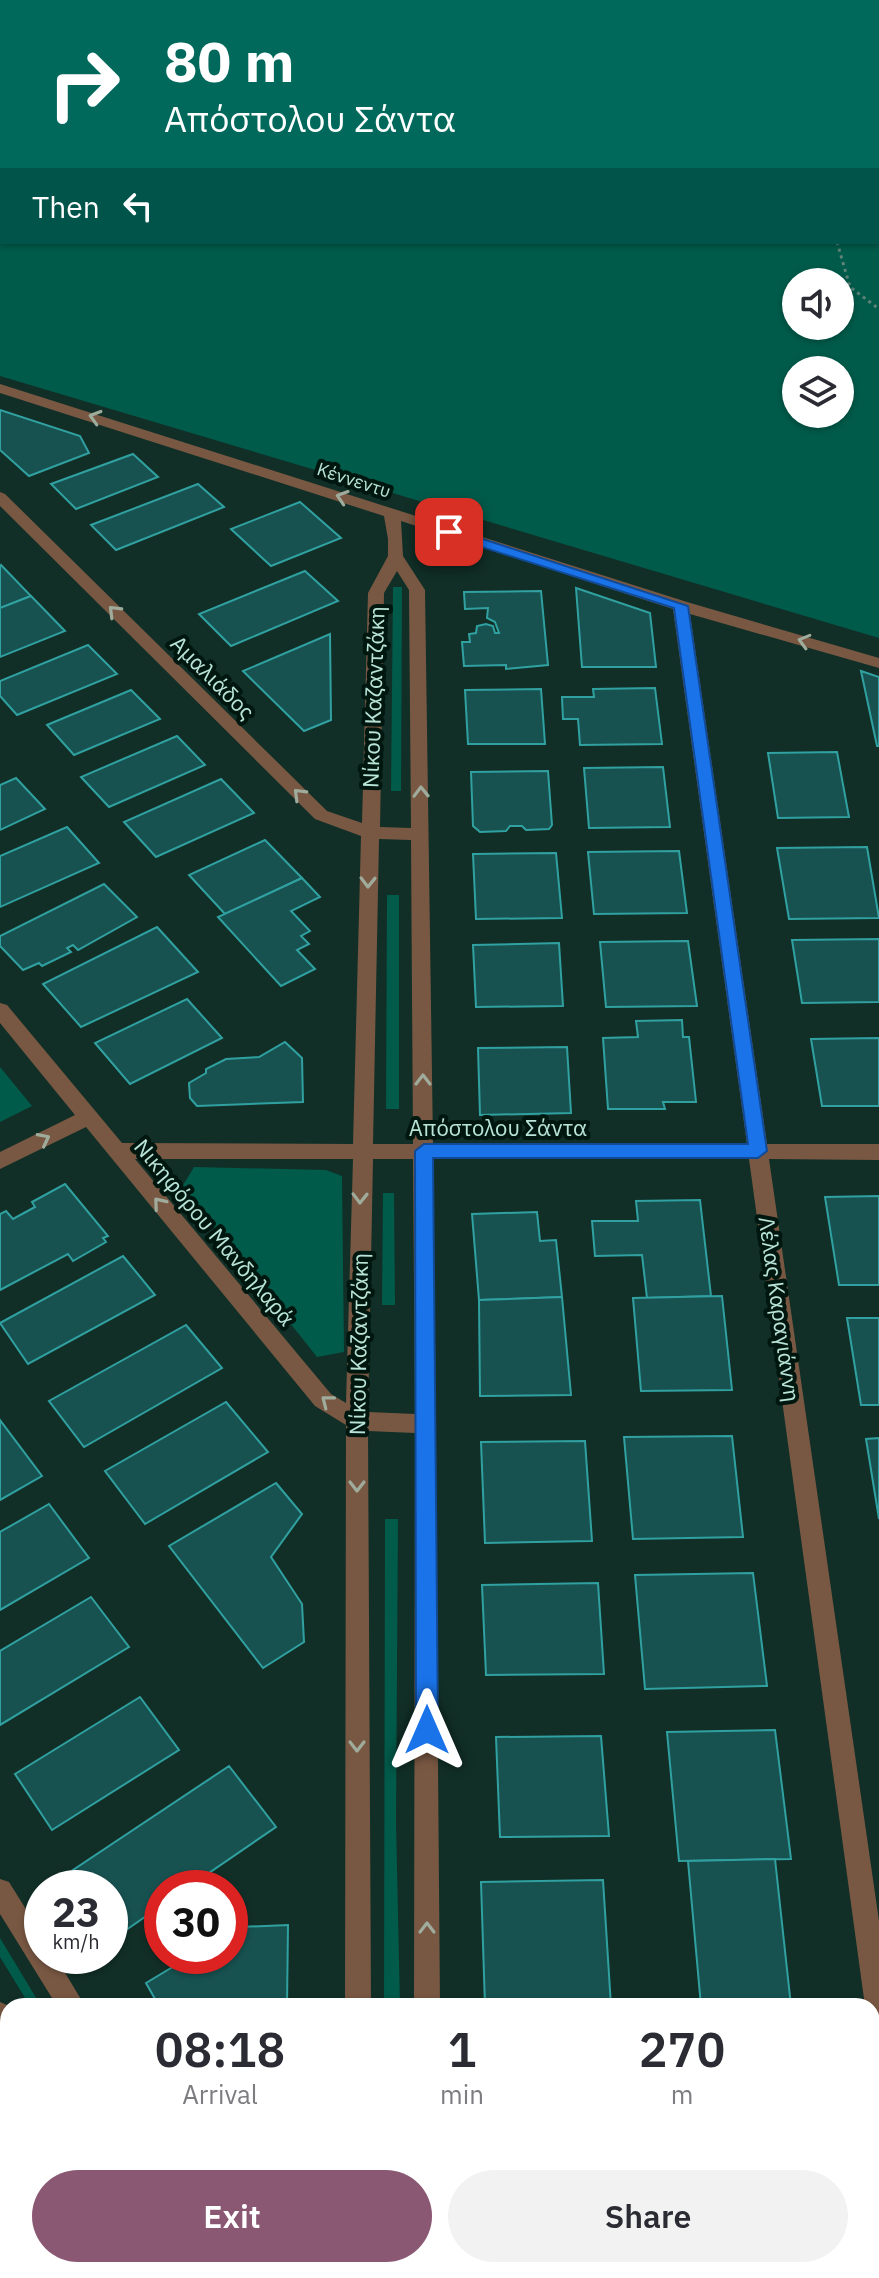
<!DOCTYPE html>
<meta charset="utf-8">
<style>
:root{--surface:#fff;--page:#f2f2f3;--text:#2b2b33;--muted:#7c7c81;--accent:#8a5872}
body{margin:0;font-family:"IBM Plex Sans",sans-serif;background:var(--page);color:var(--text);height:100vh;display:flex;flex-direction:column;font-size:30px;white-space:nowrap}
*{box-sizing:border-box;margin:0}
p{font-size:26px;color:var(--muted)}
.icon{flex:none;width:44px;height:44px;fill:none;stroke:currentColor;stroke-width:2;stroke-linecap:round;stroke-linejoin:round}
.map{position:relative;flex:1;overflow:hidden}
.panel{position:absolute;left:0px;top:1998px;width:880px;height:280px;display:flex;flex-direction:column;background:var(--surface);border-radius:24px 24px 0 0;box-shadow:0 2px 6px #0004}
.panel>*{flex:none}
.banner{position:absolute;left:0px;top:0px;width:880px;height:244px;box-shadow:0 2px 6px #0004;background:#00695c;color:#fff;overflow:hidden}
.controls{position:absolute;left:782px;top:268px;display:grid;gap:16px}
.controls a{display:grid;place-items:center;width:72px;height:72px;border-radius:50%;background:var(--surface);box-shadow:0 2px 6px #0004;font-size:40px}
.speed{position:absolute;left:24px;top:1870px;display:flex;gap:16px;font-size:40px;font-weight:700;text-align:center}
.speed>*{display:grid;place-content:center;width:104px;height:104px;border-radius:50%;background:var(--surface);box-shadow:0 2px 6px #0004;line-height:1}
.speed small{font-size:20px;font-weight:400}
.speed .limit{border:12px solid #d22;background:#fff;color:#111}
.pin{position:absolute;display:grid;place-items:center;width:68px;height:68px;color:#fff;margin:-34px;border-radius:16px;box-shadow:0 4px 12px #0006}
.me{position:absolute;width:88px;margin:-44px;rotate:0deg;stroke-linejoin:round;filter:drop-shadow(0 0 6px #0008)}
.turn{display:flex;align-items:center;gap:28px;height:168px;padding:0 32px;font-size:36px}
.turn .icon{width:104px;height:104px;stroke-width:2.5}
.turn b{display:block;font-size:56px;line-height:68px}
.then{display:flex;align-items:center;height:76px;padding:0 32px;background:#0003;gap:16px;font-size:30px}
.eta{display:flex;justify-content:space-evenly;align-items:center;height:136px;text-align:center}
.eta b{font-size:48px;font-weight:600;line-height:56px}
.cta{display:flex;gap:16px;margin-top:auto;padding:16px 32px}
.cta a{flex:1;height:92px;border-radius:48px;background:var(--accent);color:#fff;font-size:32px;font-weight:600;line-height:92px;text-align:center}
.cta a+a{background:var(--page);color:var(--text)}
.map>svg:first-child{display:block}
.green{fill:#005b4a;fill-rule:evenodd}
.building{fill:#175251;stroke:#30a1a0;stroke-width:2}
.lines{fill:none;stroke-linecap:round;stroke-linejoin:round}
.path{stroke:#5e8278;stroke-width:3;stroke-dasharray:3 4;stroke-linecap:butt}
.street{fill:#795843;fill-rule:evenodd}
.oneway{stroke:#9fac9c}
.route{fill:#1a73e8;stroke:#114b97;stroke-width:2}
.labels{text-anchor:middle;dominant-baseline:central;stroke-width:8;stroke-linejoin:round;paint-order:stroke}
.far-street-label{font-size:18px;fill:#b9e4d7;stroke:#001710}
.street-label{font-size:22px;fill:#b9e4d7;stroke:#001710}
</style>
<div class="map">
<svg width="879" height="2278" viewBox="0 0 879 2278">
<rect width="100%" height="100%" fill="#112f27"/>
<g class="green">
<path d="M0 0H879V638L0 376ZM878 2V242H2V2ZM840 282V326H796V282ZM840 370V414H796V370Z"/>
<polygon points="393,587 402,587 401,791 391,791"/>
<polygon points="387,895 399,895 399,1109 386,1109"/>
<polygon points="0,1067 32,1106 0,1122"/>
<polygon points="194,1167 326,1170 342,1176 344,1352 317,1357 182,1187"/>
<polygon points="383,1193 394,1193 395,1305 382,1305"/>
<polygon points="385,1519 398,1519 396,1821 400,2006 384,2006"/>
<polygon points="0,1938 41,2006 30,2006 0,1957"/>
</g>
<g class="building">
<polygon points="0,410 80,436 89,453 29,476 0,450"/>
<polygon points="133,454 158,477 76,509 51,484"/>
<polygon points="198,484 224,507 116,550 91,525"/>
<polygon points="300,502 341,538 271,566 231,529"/>
<polygon points="1,565 31,596 0,608 0,566"/>
<polygon points="305,571 338,601 231,646 199,614"/>
<polygon points="576,588 650,613 656,667 582,667"/>
<polygon points="541,591 548,665 506,669 506,665 464,666 462,642 470,642 469,634 476,633 477,626 486,624 493,626 495,633 499,633 495,622 487,618 488,608 465,609 464,592"/>
<polygon points="31,596 65,631 0,657 0,608"/>
<polygon points="330,634 331,720 304,731 243,671"/>
<polygon points="88,645 117,674 17,715 0,696 0,681"/>
<polygon points="861,671 879,677 879,746 877,746"/>
<polygon points="655,688 662,744 580,745 578,719 563,719 562,697 594,697 593,689"/>
<polygon points="541,689 545,744 468,744 465,690"/>
<polygon points="131,690 160,719 74,755 47,725"/>
<polygon points="177,736 205,765 109,807 81,777"/>
<polygon points="837,752 849,817 778,818 768,753"/>
<polygon points="663,767 670,827 589,828 584,768"/>
<polygon points="548,771 552,825 549,829 526,830 522,826 510,826 506,831 480,832 473,826 471,772"/>
<polygon points="16,778 45,809 0,830 0,785"/>
<polygon points="221,779 254,813 156,857 124,822"/>
<polygon points="67,827 99,863 0,907 0,856"/>
<polygon points="265,840 302,878 225,914 189,875"/>
<polygon points="867,847 879,918 789,919 777,848"/>
<polygon points="679,851 687,913 594,914 588,852"/>
<polygon points="556,853 562,918 476,919 473,854"/>
<polygon points="302,878 320,897 291,911 310,931 301,936 309,944 297,950 315,969 281,986 218,917"/>
<polygon points="104,884 137,917 78,950 73,945 67,948 71,952 42,966 39,963 23,970 0,946 0,936"/>
<polygon points="157,927 198,972 81,1027 43,984"/>
<polygon points="879,939 879,1002 802,1003 792,940"/>
<polygon points="688,941 697,1006 606,1007 600,942"/>
<polygon points="559,943 563,1006 476,1007 473,945"/>
<polygon points="187,999 222,1038 130,1084 95,1043"/>
<polygon points="682,1020 683,1037 689,1037 696,1102 663,1102 665,1109 608,1109 603,1038 638,1037 636,1021"/>
<polygon points="879,1038 879,1106 822,1106 811,1039"/>
<polygon points="285,1042 302,1058 303,1102 197,1106 190,1098 189,1083 206,1073 206,1069 226,1059 259,1057"/>
<polygon points="567,1047 571,1113 480,1115 478,1048"/>
<polygon points="65,1184 108,1236 103,1238 106,1242 73,1261 68,1254 0,1290 0,1214 6,1211 13,1219 35,1207 32,1202"/>
<polygon points="879,1196 879,1285 839,1285 825,1197"/>
<polygon points="700,1200 711,1296 647,1298 642,1255 595,1256 592,1221 638,1221 636,1201"/>
<polygon points="537,1212 540,1241 556,1240 562,1297 479,1300 472,1214"/>
<polygon points="123,1256 155,1295 28,1364 0,1323"/>
<polygon points="722,1296 732,1390 641,1391 633,1298"/>
<polygon points="562,1297 571,1395 480,1396 479,1300"/>
<polygon points="847,1318 879,1318 879,1405 861,1405"/>
<polygon points="186,1325 222,1368 84,1447 49,1401"/>
<polygon points="226,1402 268,1452 145,1524 105,1471"/>
<polygon points="0,1420 42,1476 0,1500"/>
<polygon points="732,1436 743,1537 633,1539 624,1437"/>
<polygon points="879,1438 879,1519 866,1439"/>
<polygon points="585,1441 592,1541 485,1543 481,1442"/>
<polygon points="276,1483 302,1514 271,1557 302,1604 304,1642 263,1668 169,1546"/>
<polygon points="49,1504 89,1558 0,1610 0,1532"/>
<polygon points="753,1573 767,1686 645,1689 635,1575"/>
<polygon points="598,1583 604,1674 486,1675 482,1585"/>
<polygon points="91,1597 129,1647 0,1725 0,1651"/>
<polygon points="140,1697 179,1750 52,1830 15,1774"/>
<polygon points="775,1730 791,1859 679,1861 667,1732"/>
<polygon points="601,1736 609,1836 500,1837 496,1737"/>
<polygon points="229,1766 276,1827 187,1888 162,1888 162,1905 119,1935 110,1923 110,1888 86,1888 73,1870"/>
<polygon points="775,1859 791,2006 701,2006 688,1861"/>
<polygon points="603,1880 611,2006 485,2006 481,1882"/>
<polygon points="288,1925 287,2006 159,2006 146,1983 191,1956 230,1956 230,1933 239,1927"/>
<polygon points="0,2147 8,2160 8,2211 0,2217"/>
<polygon points="0,2232 8,2246 8,2270 22,2270 27,2278 0,2278"/>
<polygon points="728,2270 819,2270 820,2278 729,2278"/>
<polygon points="657,2273 657,2278 518,2278 518,2275"/>
</g>
<g class="lines">
<g class="path">
<polyline points="775,0 781,2"/>
<polyline points="837,242 850,287 879,309"/>
</g>
<g class="street">
<path d="M0 384 687 602 879 658V668L690 614 767 1144H879V1160L769 1159 879 1921V2025L872 2022V2006H865L749 1159H433L440 2006H414L415 1433 368 1431 371 2006H345L346 1425 315 1406 86 1127 0 1169V1152L75 1115 0 1023V1003L7 1005 122 1143 353 1144 361 836 315 819 0 506V492L5 494 327 811 362 823 368 593 388 556V539L384 516 0 393ZM401 521 673 609 747 1144H433L425 590 403 556ZM397 571 409 590 411 828 380 827 384 593ZM379 839 411 840 413 1144H373ZM135 1159H353L346 1403 331 1394ZM373 1159H413L415 1414 368 1412Z"/>
<polygon points="0,1879 9,1882 42,1935 42,1956 55,1956 85,2006 57,2006 0,1914"/>
<polygon points="0,2002 9,2006 8,2041 0,2038"/>
<polygon points="154,2270 188,2270 191,2278 157,2278"/>
<polygon points="199,2270 227,2270 228,2278 200,2278"/>
<rect x="383" y="2270" width="28" height="8"/>
</g>
</g>
<defs><path id="oneway-chevron" d="M-2-3.5L2.5 0L-2 3.5" fill="none" stroke-width="1.6" stroke-linecap="round" stroke-linejoin="round" transform="scale(2)"/></defs>
<g class="oneway">
<use href="#oneway-chevron" transform="translate(95 417) rotate(-163)"/>
<use href="#oneway-chevron" transform="translate(342 497) rotate(-162)"/>
<use href="#oneway-chevron" transform="translate(114 611) rotate(-135)"/>
<use href="#oneway-chevron" transform="translate(804 641) rotate(-164)"/>
<use href="#oneway-chevron" transform="translate(421 792) rotate(-91)"/>
<use href="#oneway-chevron" transform="translate(299 794) rotate(-135)"/>
<use href="#oneway-chevron" transform="translate(368 882) rotate(91)"/>
<use href="#oneway-chevron" transform="translate(423 1080) rotate(-90)"/>
<use href="#oneway-chevron" transform="translate(44 1139) rotate(-27)"/>
<use href="#oneway-chevron" transform="translate(360 1198) rotate(91)"/>
<use href="#oneway-chevron" transform="translate(159 1203) rotate(-130)"/>
<use href="#oneway-chevron" transform="translate(327 1401) rotate(-142)"/>
<use href="#oneway-chevron" transform="translate(357 1486) rotate(90)"/>
<use href="#oneway-chevron" transform="translate(357 1746) rotate(90)"/>
<use href="#oneway-chevron" transform="translate(427 1928) rotate(-90)"/>
</g>
<polygon class="route" points="449,528 688,606 767,1151 758,1158 433,1158 438,1730 434,1737 427,1740 419,1737 416,1730 415,1151 424,1144 748,1144 674,608 444,535 442,532"/>
<g class="labels">
<g class="far-street-label">
<text transform="translate(354 480) rotate(18)">Κέννεντυ</text>
</g>
<g class="street-label">
<text transform="translate(213 677) rotate(45)">Αμαλιάδος</text>
<text transform="translate(373 697) rotate(-88)">Νίκου Καζαντζάκη</text>
<text x="498" y="1127">Απόστολου Σάντα</text>
<text transform="translate(215 1232) rotate(50)">Νικηφόρου Μανδηλαρά</text>
<text transform="translate(780 1309) rotate(82)">Λέλας Καραγιάννη</text>
<text transform="translate(358 1344) rotate(-89)">Νίκου Καζαντζάκη</text>
</g>
</g>
</svg>
<div class="controls">
<a><svg class="icon" aria-label="sound" viewBox="0 0 24 24"><path d="M4 9h4l5-4v14l-5-4H4zM17 9q2 3 0 6"/></svg></a>
<a><svg class="icon" aria-label="layers" viewBox="0 0 24 24"><path d="M12 4l9 5-9 5-9-5zM3 14l9 5 9-5"/></svg></a>
</div>
<div class="speed"><div>23<small>km/h</small></div><div class="limit">30</div></div>
<div class="pin" style="left:449px;top:532px;background:#d93025"><svg class="icon" aria-label="arrive" viewBox="0 0 24 24"><path d="M6 21V4h12l-3 4 3 4H6"/></svg></div>
<svg class="me" style="left:427px;top:1730px" viewBox="-20 -20 40 40"><path d="M0-17L14 15 0 8-14 15z" fill="#1a73e8" stroke="#fff" stroke-width="4"/></svg>
<div class="banner">
<div class="turn"><svg class="icon" aria-label="right" viewBox="0 0 24 24"><path d="M7 20v-9h11M14 6l5 5-5 5"/></svg><div><b>80 m</b>Απόστολου Σάντα</div></div>
<div class="then">Then<svg class="icon" aria-label="left" viewBox="0 0 24 24"><path d="M17 20v-9H6M10 6l-5 5 5 5"/></svg></div>
</div>
<section class="panel">
<div class="eta">
<div><b>08:18</b><p>Arrival</p></div>
<div><b>1</b><p>min</p></div>
<div><b>270</b><p>m</p></div>
</div>
<div class="cta"><a>Exit</a><a>Share</a></div>
</section>
</div>
